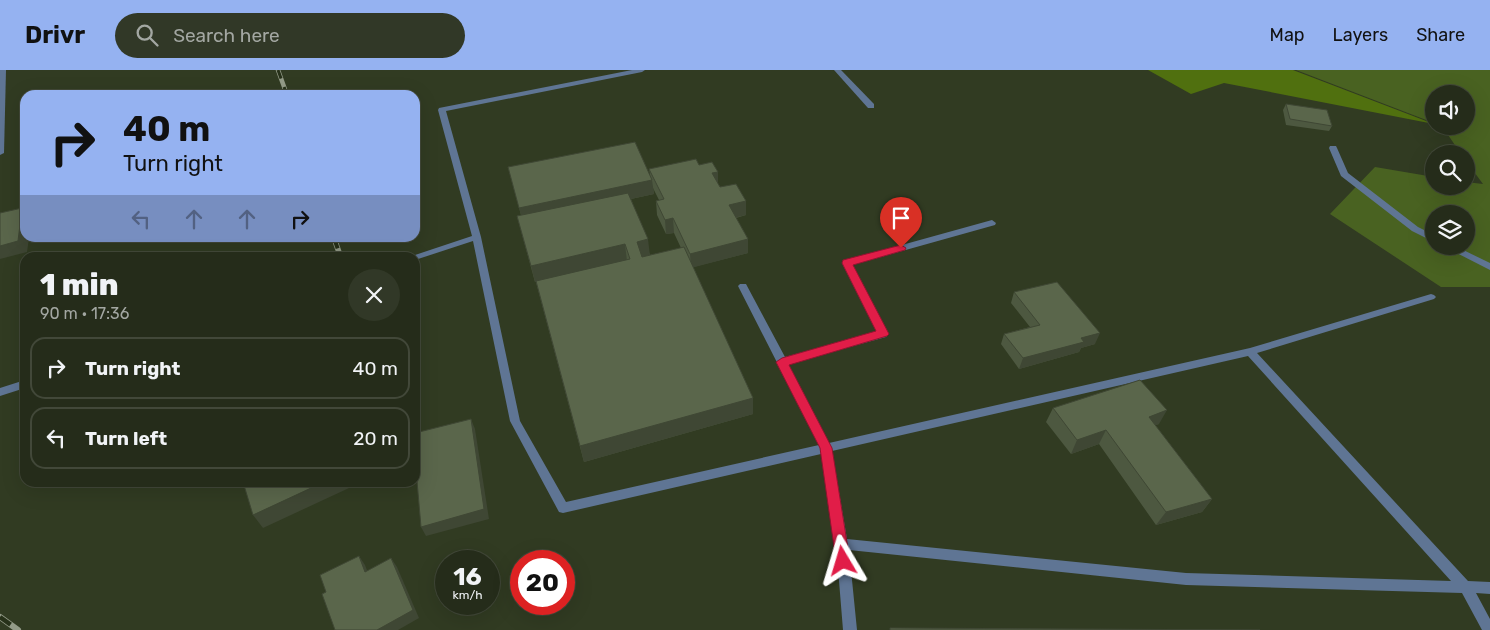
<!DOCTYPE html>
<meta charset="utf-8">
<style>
:root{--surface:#252c1a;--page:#313827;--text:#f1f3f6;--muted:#a3a7a2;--line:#424839;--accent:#95b2f1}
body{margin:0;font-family:Rubik,sans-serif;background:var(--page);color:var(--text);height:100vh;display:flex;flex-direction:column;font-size:19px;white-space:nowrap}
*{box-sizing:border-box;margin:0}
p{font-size:16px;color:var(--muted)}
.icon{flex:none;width:28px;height:28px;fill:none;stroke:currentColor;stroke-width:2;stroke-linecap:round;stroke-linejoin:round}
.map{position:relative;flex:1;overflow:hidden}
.panel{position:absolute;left:20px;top:182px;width:400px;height:235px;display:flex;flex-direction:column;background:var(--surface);border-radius:15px;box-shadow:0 5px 20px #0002,0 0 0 1px var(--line)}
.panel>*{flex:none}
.banner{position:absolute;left:20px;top:20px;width:400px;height:152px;border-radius:15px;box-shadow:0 5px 20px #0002,0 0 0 1px var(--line);background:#95b2f1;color:#111;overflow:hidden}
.fabs{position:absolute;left:1425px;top:15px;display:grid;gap:10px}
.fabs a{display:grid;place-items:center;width:50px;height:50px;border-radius:50%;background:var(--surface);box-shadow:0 5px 20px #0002,0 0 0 1px var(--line);font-size:25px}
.speed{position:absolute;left:435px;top:480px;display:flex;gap:10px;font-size:25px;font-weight:700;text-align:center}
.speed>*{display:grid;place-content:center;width:65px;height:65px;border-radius:50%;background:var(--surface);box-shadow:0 5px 20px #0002,0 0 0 1px var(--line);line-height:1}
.speed small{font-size:12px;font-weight:400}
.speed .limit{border:8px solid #d22;background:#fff;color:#111}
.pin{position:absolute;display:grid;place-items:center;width:42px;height:42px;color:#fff;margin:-51px -21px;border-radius:50% 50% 50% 0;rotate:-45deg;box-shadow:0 0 5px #0007}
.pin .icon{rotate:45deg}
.me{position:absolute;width:55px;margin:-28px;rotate:353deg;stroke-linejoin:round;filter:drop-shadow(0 0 4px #0008)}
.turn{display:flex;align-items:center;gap:18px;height:105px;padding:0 20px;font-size:22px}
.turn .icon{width:65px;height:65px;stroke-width:2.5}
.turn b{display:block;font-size:35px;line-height:42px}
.lanes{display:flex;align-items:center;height:48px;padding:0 20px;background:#0003;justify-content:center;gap:25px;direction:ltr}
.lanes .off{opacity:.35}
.round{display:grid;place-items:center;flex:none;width:52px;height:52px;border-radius:26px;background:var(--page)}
.head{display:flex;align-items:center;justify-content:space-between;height:85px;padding:0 20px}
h1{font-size:30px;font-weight:800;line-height:38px}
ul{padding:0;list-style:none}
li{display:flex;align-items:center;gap:15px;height:62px;margin:0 10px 8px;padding:0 10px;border:2px solid var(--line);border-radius:15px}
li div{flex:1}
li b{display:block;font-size:19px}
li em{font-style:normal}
header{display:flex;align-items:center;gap:30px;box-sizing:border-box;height:70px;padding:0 25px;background:var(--accent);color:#111}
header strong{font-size:24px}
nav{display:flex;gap:28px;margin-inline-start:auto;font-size:18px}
.search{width:350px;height:45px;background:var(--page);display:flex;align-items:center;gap:12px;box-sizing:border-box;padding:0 18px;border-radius:28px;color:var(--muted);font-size:19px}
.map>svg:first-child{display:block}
.green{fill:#496221;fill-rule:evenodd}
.forest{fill:#50700f}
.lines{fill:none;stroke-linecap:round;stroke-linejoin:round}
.service{fill:#5f7594;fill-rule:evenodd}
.minor{fill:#5f7594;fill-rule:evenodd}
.rail-far2-casing{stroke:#939b88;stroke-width:4.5}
.rail-far1-casing{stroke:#939b88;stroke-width:5.5}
.rail-casing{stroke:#939b88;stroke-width:6}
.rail-far2{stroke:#273119;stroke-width:3;stroke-dasharray:9;stroke-linecap:butt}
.rail-far1{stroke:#273119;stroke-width:4;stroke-dasharray:11;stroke-linecap:butt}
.rail{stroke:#273119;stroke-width:4.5;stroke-dasharray:13;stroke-linecap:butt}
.wall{fill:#4d5840;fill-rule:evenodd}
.shaded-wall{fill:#3f4734}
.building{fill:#5a664b;stroke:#3f4734}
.route{fill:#e11d48;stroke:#92132f}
</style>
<header>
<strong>Drivr</strong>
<div class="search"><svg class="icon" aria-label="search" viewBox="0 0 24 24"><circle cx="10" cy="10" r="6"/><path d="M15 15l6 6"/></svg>Search here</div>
<nav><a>Map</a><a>Layers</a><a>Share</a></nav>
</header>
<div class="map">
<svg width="1490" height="560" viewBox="0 0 1490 560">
<rect width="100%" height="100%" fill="#313b22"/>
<path class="green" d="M1296 0H1490V217H1441L1330 144 1375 97 1434 107V116H1466V112L1483 114 1466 91V84H1461L1442 56H1466V24H1434V53ZM1434 144H1466V176H1434Z"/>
<polygon class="forest" points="1148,0 1293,0 1434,54 1224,13 1191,24"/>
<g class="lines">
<g class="service">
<polygon points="0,0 6,0 4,83 0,85"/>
<path d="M632 0H645L642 2 446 41 481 167 520 351 566 432 819 375 738 216 740 214H746L785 287 877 262 842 193 844 191 992 150 996 153 995 155 852 195 888 264 886 267 788 294 829 373 1250 278 1431 224 1434 225 1436 227 1434 229 1257 283 1468 511 1490 512V524L1476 523 1490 549V560H1482L1462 523 1186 515 849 480 857 560H843L836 474 821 384 563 443 559 442 510 351 473 171 415 190V188H406L472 166 438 40 439 38ZM1248 286 1451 511 1186 503 847 469 832 381Z"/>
<polygon points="834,0 841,0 874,34 874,38 868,38"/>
<polygon points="25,310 25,318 0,326 0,318"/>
</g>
<g class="minor">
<polygon points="1330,76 1336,76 1337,78 1348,103 1418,157 1434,165 1434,172 1412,161 1341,106 1329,78"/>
<polygon points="1443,176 1455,176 1490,193 1490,200"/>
</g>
<g class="rail-far2-casing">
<polyline id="rail-far2" points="278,0 287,25"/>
</g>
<g class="rail-far1-casing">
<polyline id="rail-far1" points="334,168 341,188"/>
</g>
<g class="rail-casing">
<polyline id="rail" points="0,547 18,560"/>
</g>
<use href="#rail-far2" class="rail-far2"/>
<use href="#rail-far1" class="rail-far1"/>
<use href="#rail" class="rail"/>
</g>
<g class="wall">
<polygon points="1286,34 1332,56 1329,61 1286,55 1283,40"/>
<path d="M699 95 718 102V114L720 117 746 131V145L736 148 748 169V183L693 197 753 328V344L584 392 536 212H535L517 146 521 145 508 97 650 105 649 99ZM653 118 659 130 656 131 657 145 666 164 674 163 681 178 650 185 631 129 654 124Z"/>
<polygon points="1014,222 1095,274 1081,278 1079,282 1019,299 1001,274 1004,264 1030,257 1011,233"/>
<polygon points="1053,338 1159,354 1155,355 1212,429 1202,442 1156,455 1099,374 1071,384 1046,352"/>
</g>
<g class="shaded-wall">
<polygon points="718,102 718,116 712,103"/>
<polygon points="652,110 654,124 523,152 519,138"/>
<polygon points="746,131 746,145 729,149 729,135"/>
<polygon points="22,138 25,142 25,168 29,168 27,182 0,189 0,176"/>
<polygon points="673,148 674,163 666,164 665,150"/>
<polygon points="648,169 650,186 639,189 637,172"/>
<polygon points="748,169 748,183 691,198 690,184"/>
<polygon points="625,174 627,191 535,212 531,196"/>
<polygon points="1100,263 1095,274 1081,278 1079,282 1019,299 1023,288 1081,268"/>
<polygon points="753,328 753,344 584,392 580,376"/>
<polygon points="1167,340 1159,354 1140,360 1149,347"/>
<polygon points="471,349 475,359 489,449 426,466 421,457"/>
<polygon points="1106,360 1099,374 1071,384 1077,370"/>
<polygon points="324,412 362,412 263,458 253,445"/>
<polygon points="1212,429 1202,442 1156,455 1166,442"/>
<polygon points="359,486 365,495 371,511 365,502"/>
<polygon points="391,488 397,497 419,548 398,560 377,560"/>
</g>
<g class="building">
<polygon points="1286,34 1327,40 1332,56 1290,49"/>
<polygon points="635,72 652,110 519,138 508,97"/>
<polygon points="696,89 699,95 712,92 718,102 712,103 720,117 736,114 746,131 729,135 748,169 690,184 673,148 665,150 656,131 664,129 649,99"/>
<polygon points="628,123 648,169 637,172 642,187 684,177 753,328 580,376 536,211 630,189 625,174 531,196 517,146"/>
<polygon points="22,138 18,171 0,176 0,143"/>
<polygon points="1057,212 1100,263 1081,268 1084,272 1023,288 1004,264 1040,255 1014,222"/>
<polygon points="1140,310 1167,340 1149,347 1212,429 1166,442 1106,360 1077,370 1053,338"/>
<polygon points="471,349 484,439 421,457 415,388 415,363"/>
<polygon points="243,412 324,412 253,445"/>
<polygon points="359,486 365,502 391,488 413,540 377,560 335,560 322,524 326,522 320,505"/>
<polygon points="890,558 1260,560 890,560"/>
</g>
<polygon class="route" points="901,175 906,178 905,180 853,195 889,264 887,266 789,295 832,378 850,491 848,496 843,498 838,496 836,491 820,378 776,292 782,288 876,261 842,193 843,190"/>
</svg>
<div class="fabs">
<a><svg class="icon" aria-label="sound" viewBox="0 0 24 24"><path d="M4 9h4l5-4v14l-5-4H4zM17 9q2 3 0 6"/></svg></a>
<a><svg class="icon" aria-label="search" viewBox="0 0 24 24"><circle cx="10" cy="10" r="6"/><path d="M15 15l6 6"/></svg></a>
<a><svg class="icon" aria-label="layers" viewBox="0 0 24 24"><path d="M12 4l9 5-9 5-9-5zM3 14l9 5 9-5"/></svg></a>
</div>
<div class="speed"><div>16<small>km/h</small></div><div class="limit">20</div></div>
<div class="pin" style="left:901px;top:178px;background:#d93025"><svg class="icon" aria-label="arrive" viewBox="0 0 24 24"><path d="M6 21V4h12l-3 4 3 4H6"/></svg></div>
<svg class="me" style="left:843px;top:491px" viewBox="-20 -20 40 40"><path d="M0-17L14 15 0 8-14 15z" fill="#e11d48" stroke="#fff" stroke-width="4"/></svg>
<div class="banner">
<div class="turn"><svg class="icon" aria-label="right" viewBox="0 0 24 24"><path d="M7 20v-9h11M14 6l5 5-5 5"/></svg><div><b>40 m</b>Turn right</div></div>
<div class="lanes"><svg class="icon off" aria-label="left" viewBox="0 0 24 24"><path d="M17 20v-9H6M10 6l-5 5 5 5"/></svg><svg class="icon off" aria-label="ahead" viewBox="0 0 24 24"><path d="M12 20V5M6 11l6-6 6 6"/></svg><svg class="icon off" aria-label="ahead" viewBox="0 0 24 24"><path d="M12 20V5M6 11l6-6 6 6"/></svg><svg class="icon" aria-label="right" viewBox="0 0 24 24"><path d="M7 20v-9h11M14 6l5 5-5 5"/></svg></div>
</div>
<section class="panel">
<div class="head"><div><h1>1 min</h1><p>90 m · 17:36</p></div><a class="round"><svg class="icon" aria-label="close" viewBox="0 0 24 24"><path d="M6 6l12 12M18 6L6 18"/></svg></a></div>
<ul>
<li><svg class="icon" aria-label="right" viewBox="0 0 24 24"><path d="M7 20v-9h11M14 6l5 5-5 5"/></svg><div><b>Turn right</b></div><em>40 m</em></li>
<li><svg class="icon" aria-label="left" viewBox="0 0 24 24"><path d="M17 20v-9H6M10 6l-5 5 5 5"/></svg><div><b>Turn left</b></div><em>20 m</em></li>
</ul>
</section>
</div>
